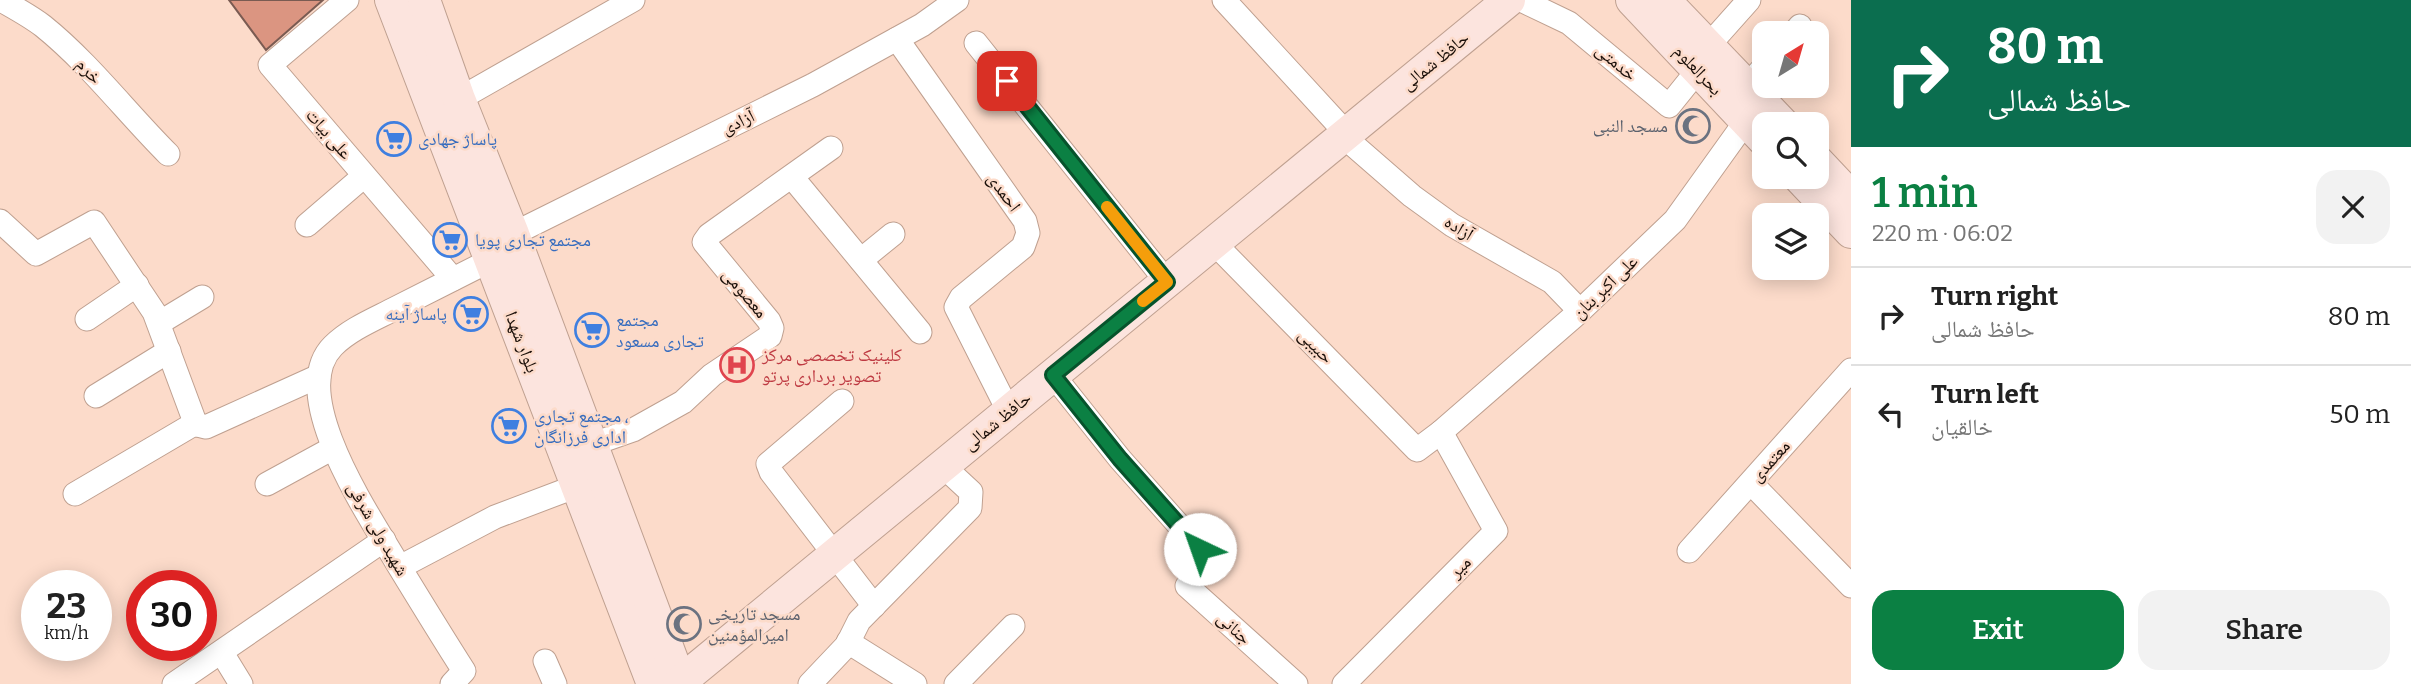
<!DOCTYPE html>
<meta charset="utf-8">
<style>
:root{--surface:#fff;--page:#f2f2f2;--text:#222;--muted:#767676;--line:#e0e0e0;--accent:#0b8043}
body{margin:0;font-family:Bitter,"Noto Naskh Arabic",serif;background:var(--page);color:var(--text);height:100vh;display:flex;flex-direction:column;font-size:26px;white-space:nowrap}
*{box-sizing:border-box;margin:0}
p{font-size:23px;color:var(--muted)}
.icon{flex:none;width:38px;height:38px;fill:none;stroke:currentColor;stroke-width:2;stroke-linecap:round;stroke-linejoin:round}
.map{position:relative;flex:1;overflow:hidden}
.side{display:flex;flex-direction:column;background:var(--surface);width:560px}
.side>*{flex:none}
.guide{background:#0b6e4f;color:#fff;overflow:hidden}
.needle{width:46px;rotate:37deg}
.tools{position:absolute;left:1752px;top:21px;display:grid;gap:14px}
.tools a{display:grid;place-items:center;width:77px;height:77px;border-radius:14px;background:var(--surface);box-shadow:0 4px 18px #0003;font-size:35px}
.speed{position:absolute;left:21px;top:570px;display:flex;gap:14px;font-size:35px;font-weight:700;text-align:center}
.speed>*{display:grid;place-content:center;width:91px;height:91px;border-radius:50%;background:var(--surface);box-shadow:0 4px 18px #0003;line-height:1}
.speed small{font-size:18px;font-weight:400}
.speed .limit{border:10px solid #d22;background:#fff;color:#111}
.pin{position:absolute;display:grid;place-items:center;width:60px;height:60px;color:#fff;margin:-30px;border-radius:14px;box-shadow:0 4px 10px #0006}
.me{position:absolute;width:77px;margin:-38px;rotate:318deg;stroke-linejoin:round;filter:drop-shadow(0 0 5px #0008)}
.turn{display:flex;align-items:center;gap:24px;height:147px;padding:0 21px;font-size:32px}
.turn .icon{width:91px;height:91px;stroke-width:2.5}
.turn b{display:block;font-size:49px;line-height:60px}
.round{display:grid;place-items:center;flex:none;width:74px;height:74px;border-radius:21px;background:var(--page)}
.overview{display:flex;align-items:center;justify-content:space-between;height:119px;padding:0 21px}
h1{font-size:42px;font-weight:600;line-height:52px;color:var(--accent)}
.cta{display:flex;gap:14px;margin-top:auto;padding:14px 21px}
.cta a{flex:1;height:80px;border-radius:21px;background:var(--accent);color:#fff;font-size:28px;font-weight:600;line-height:80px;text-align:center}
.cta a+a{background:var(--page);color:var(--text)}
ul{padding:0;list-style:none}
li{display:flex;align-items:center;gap:21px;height:98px;padding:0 21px;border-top:2px solid var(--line)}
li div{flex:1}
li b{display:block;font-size:26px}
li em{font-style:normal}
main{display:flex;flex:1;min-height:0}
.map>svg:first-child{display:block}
.building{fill:#db9581;stroke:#7a5b52;stroke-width:2}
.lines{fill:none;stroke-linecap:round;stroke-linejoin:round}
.street-casing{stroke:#bfa090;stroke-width:25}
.secondary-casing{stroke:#bfa090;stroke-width:34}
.street{stroke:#fff;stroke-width:23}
.secondary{stroke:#fce4de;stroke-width:32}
.route-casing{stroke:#07532c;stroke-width:18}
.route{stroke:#0b8043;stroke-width:12}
.slow{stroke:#f59e0b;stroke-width:12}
.labels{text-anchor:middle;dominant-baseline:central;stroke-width:5;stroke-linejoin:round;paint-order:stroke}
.street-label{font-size:18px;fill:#1a0f09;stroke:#fcdbca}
.worship-label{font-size:18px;fill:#5b616d;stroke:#fcdbca;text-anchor:end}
.shop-label{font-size:18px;fill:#366cbe;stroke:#fcdbca;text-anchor:start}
.health-label{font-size:18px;fill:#be3a42;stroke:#fcdbca;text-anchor:start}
</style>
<main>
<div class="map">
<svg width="1851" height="684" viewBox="0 0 1851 684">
<rect width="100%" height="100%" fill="#fcdbca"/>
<polygon class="building" points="229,0 323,0 266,50"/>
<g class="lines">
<g class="street-casing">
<g id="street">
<path d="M1 0C15 8 30 16 43 26 89 63 126 112 168 154"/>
<polyline points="347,0 270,65 453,279"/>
<polyline points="1224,0 1347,134"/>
<polyline points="1521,0 1569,23 1669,106 1698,70"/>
<polyline points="1794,33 1800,26"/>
<polyline points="897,39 1025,221 1028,233 1023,247 961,298 956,307 1009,412"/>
<polyline points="976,43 1167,282"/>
<polyline points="1708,46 1749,0"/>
<polyline points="1747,86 1764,67"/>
<polyline points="459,99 633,0"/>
<polyline points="1343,136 1412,196 1452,225 1552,282 1580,311"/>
<polyline points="792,177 920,332"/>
<polyline points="0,221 36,254 94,222 154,312 196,425"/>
<polyline points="307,225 364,176"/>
<polyline points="513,234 813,85 922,25 957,0"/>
<polyline points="1214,243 1417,450 1441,432 1579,312 1675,220 1746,121"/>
<polyline points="861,260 893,234"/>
<polyline points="87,319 137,285"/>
<polyline points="159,323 202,297"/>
<polyline points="1053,375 1120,459 1200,549 1205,568 1187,586 1296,684"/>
<polyline points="96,396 169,351"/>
<polyline points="842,401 768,464 771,472 874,606"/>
<polyline points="590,445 633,430 683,402 712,375 770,336 772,328 769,321 704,242 709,235 831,148"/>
<polyline points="1751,483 1851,586"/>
<polyline points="267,484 333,448"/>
<polyline points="75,494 194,424 206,427 319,376"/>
<polyline points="1689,551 1851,370"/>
<polyline points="400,567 495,517 577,486"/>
<polyline points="848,642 915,684"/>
<polyline points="222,653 241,684"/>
<polyline points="545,661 555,684"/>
<polyline points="174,684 384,540"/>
<path d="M452 684 464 671C441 635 419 599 397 563 371 518 285 394 333 346 350 329 375 319 396 308 428 292 459 276 491 260"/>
<polyline points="810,684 847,645 859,621 970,508 971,492 943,466"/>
<polyline points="956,684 1013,626"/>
<polyline points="1344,684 1496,531 1441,432"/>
</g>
</g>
<g class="secondary-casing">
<g id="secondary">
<polyline points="391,0 653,684"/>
<polyline points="424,0 459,99 513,234 681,684"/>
<polyline points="1632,0 1764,140"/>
<polyline points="1664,0 1783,124"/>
<polyline points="1816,160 1851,197"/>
<polyline points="1799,177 1851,232"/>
<polyline points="680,682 1509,0"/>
</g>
</g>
<use href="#street" class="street"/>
<use href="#secondary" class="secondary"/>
</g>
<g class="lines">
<g class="route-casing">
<polyline id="route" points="1007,81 1167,282 1053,375 1120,459 1200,549"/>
</g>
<use href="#route" class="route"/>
<polyline class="slow" points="1107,207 1167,282 1143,301"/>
</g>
<defs>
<g id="mosque-ring" transform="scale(1.75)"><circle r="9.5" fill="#fcdbca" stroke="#6b7280" stroke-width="1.5"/><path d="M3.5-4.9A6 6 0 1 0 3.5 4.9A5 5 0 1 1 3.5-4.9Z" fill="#6b7280"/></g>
<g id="supermarket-ring" transform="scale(1.75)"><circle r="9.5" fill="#fcdbca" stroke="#3f7fe0" stroke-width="1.5"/><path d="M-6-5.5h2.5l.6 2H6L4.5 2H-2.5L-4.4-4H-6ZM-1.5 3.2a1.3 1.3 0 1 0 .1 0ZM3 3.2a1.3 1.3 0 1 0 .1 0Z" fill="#3f7fe0"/></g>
<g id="hospital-ring" transform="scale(1.75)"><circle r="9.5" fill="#fcdbca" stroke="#e0444e" stroke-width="1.5"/><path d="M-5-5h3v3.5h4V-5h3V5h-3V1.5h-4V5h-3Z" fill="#e0444e"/></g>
</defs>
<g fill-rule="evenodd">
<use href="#mosque-ring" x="1693" y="126"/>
<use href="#supermarket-ring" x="394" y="139"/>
<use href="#supermarket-ring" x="450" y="240"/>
<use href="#supermarket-ring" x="471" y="314"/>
<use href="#supermarket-ring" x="592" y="330"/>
<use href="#hospital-ring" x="737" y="365"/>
<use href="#supermarket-ring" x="509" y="426"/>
<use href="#mosque-ring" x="684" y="624"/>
</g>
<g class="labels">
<g class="street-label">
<text transform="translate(1435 61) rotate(-39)">حافظ شمالی</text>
<text transform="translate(1616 62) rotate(40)">خدمتی</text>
<text transform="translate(1698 70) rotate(47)">بحرالعلوم</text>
<text transform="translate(89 71) rotate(47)">خرم</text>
<text transform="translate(738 122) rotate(-26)">آزادی</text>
<text transform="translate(329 134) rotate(49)">علی بیات</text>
<text transform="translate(1004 192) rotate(54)">احمدی</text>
<text transform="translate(1459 228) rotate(32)">آزاده</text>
<text transform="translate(1605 287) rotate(-44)">علی اکبر بنان</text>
<text transform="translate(745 293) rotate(50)">معصومی</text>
<text transform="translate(522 342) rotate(69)">بلوار شهدا</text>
<text transform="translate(1316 346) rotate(45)">حبیبی</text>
<text transform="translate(997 421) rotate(-39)">حافظ شمالی</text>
<text transform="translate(1770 461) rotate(-48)">معتمدی</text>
<text transform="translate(378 529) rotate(60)">شهید ولی شرفی</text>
<text transform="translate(1460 567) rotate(-45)">میر</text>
<text transform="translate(1234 628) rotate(42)">جنانی</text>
</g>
<g class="worship-label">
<text x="1668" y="126">مسجد النبی</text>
<text x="708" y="614" text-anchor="start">مسجد تاریخی<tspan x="708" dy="21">امیرالمؤمنین</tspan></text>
</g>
<g class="shop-label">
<text x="418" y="139">پاساژ جهادی</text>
<text x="475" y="240">مجتمع تجاری پویا</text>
<text x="447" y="314" text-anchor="end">پاساژ آینه</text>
<text x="616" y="320">مجتمع<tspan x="616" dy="21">تجاری مسعود</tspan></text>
<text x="534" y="416">مجتمع تجاری ،<tspan x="534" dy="21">اداری فرزانگان</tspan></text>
</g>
<g class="health-label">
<text x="762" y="355">کلینیک تخصصی مرکز<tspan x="762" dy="21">تصویر برداری پرتو</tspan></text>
</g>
</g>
</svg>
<div class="tools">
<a><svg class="needle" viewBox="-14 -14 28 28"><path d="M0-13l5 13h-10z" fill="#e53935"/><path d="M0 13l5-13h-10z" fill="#767676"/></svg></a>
<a><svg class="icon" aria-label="search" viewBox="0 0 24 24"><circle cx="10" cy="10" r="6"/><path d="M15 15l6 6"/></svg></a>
<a><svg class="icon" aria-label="layers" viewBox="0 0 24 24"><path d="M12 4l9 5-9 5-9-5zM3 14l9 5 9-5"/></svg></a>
</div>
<div class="speed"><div>23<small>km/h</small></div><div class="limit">30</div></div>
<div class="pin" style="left:1007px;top:81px;background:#d93025"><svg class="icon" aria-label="arrive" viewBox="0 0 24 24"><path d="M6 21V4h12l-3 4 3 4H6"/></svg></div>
<svg class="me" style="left:1200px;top:549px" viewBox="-20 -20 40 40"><circle r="19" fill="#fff"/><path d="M0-13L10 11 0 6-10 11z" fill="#0b8043"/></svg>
</div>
<section class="side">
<div class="guide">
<div class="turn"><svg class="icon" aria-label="right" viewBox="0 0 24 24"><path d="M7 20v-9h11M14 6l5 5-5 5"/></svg><div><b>80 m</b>حافظ شمالی</div></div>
</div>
<div class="overview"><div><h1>1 min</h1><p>220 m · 06:02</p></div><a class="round"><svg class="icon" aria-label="close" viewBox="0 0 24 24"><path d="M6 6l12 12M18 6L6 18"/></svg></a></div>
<ul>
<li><svg class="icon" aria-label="right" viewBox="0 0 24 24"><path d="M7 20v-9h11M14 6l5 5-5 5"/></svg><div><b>Turn right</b><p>حافظ شمالی</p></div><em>80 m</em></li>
<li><svg class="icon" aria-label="left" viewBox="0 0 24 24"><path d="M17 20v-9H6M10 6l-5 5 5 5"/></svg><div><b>Turn left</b><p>خالقیان</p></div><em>50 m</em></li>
</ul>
<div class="cta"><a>Exit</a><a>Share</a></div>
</section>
</main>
